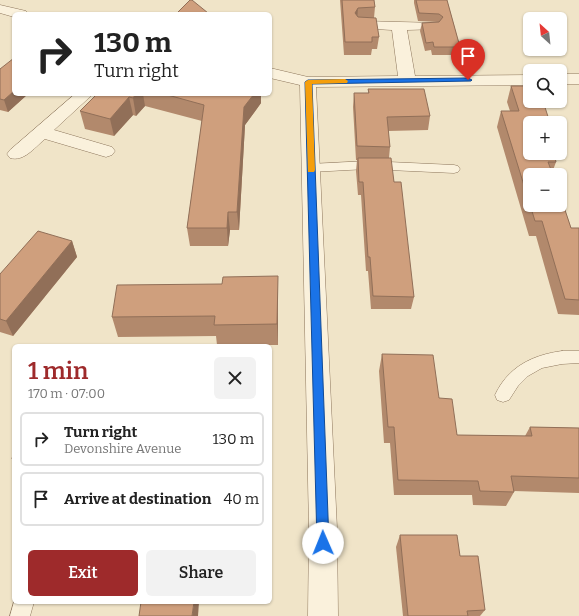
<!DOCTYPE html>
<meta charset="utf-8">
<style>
:root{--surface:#fff;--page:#f2f2f2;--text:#222;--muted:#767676;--line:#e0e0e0;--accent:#9e2a2b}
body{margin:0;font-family:Bitter,serif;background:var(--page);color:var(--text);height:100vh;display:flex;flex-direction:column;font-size:15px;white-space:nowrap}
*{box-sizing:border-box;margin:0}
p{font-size:13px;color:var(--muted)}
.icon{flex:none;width:22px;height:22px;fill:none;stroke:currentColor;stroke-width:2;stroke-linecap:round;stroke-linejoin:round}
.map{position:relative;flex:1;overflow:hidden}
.sheet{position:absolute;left:12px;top:344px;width:260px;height:260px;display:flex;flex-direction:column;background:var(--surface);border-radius:6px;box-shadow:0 1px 3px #0004}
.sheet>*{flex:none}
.hud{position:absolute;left:12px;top:12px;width:260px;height:84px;border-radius:6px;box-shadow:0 1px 3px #0004;background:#fff;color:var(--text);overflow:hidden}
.needle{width:26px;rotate:333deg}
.controls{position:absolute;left:523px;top:12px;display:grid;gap:8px}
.controls a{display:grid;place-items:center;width:44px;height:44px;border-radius:6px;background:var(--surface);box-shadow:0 1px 3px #0004;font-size:20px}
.pin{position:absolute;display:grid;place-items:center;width:34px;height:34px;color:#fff;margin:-41px -17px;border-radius:50% 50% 50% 0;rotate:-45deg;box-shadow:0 0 4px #0007}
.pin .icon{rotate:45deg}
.me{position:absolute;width:44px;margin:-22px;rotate:359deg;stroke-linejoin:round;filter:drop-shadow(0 0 3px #0008)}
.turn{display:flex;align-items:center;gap:14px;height:84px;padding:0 16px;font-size:18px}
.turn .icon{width:52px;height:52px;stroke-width:2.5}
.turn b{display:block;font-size:28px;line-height:34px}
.round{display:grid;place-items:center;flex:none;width:42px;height:42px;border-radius:6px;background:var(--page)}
.overview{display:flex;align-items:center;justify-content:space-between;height:68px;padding:0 16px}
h1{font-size:24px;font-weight:600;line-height:30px;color:var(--accent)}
.button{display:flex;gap:8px;margin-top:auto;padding:8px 16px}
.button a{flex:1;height:46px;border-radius:6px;background:var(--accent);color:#fff;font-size:16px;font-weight:600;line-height:46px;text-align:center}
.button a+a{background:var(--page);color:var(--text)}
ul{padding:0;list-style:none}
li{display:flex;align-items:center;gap:12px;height:54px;margin:0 8px 6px;padding:0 8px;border:2px solid var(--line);border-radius:6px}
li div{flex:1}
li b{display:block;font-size:15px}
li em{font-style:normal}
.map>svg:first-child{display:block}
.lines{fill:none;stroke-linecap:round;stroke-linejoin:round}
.lane-casing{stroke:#8d765c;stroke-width:1}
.street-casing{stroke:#8d765c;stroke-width:1}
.lane{fill:#faf1dc;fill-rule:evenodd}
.street{fill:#faf1dc;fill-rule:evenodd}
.wall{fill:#b2896c}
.shaded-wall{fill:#916f58}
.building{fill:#cf9f7d;stroke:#916f58}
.route{fill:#1a73e8;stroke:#114b97}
.slow{fill:#f59e0b}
</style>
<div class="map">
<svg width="579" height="616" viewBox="0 0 579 616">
<rect width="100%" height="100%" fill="#f0e4c8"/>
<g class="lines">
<g class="lane-casing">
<g id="lane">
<polygon points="367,161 454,165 458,166 460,169 458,172 454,173 367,169 311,172 307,171 305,168 307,165 311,164"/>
<path d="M562 351H579V363L562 364 542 368 528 376 518 386 509 400 503 402 497 400 495 395C508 367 532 355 562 351Z"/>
<polygon points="14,602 34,602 30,616 10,616"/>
</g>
</g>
<g class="street-casing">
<g id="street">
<polygon points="0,5 26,11 28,14 14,14 14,17 0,13"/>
<polygon points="362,21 438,23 440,26 438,29 407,30 415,76 530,75 530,85 316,87 337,529 338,616 308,616 309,529 300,85 270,78 270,68 308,77 398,76 392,30 357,28 355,25 357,22"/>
<rect x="560" y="74" width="19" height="10"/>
<path d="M75 94H93L54 130 112 147 115 151 112 155 106 157 45 139C34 148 24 162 10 158L7 154 10 150Z"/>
</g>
</g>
<use href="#lane" class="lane"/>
<use href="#street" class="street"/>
</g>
<g class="wall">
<polygon points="340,0 374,0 375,7 374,18 379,37 377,49 372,49 371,55 344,55"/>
<polygon points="414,0 447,0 460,47 458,55 432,55 431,50 425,51 420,31 422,23 439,23 438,22 418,21 414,3"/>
<polygon points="0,69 14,94 28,94 8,112 0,110"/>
<polygon points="511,86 530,123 556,162 552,173 571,228 579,228 579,315 558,314 536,236 529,236 497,127 501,111 510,111 507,102"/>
<polygon points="368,89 430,116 428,130 388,131 390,147 389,158 394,182 414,297 411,309 371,309 368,271 366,271 361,195 358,195 356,171 357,160 356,160 353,107 354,93 368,93"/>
<polygon points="97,94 261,94 261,103 245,125 239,230 230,230 228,246 190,246 187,228 202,121 145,106 136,116 133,115 114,136 85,129 80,111"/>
<polygon points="72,241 77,257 13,336 0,332 0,274"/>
<polygon points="278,297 278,345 217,345 216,336 118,337 112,317"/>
<polygon points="382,354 439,398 457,435 525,436 530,427 579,428 579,493 514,491 514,492 506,506 473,505 472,495 394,495 390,443 384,443 379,371"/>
<polygon points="400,535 460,556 485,610 480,616 403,616 396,547"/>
</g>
<g class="shaded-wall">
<polygon points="358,8 357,21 355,13"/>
<polygon points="14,91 14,94 28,94 8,112 4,100"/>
<polygon points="136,94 143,94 145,106 136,116 133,98"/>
<polygon points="254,94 261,94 261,103 245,125 239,230 237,212 244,107"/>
<polygon points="129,97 133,115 114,136 110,119"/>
<polygon points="228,212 230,230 228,246 227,228"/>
<polygon points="72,241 77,257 13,336 6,321"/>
<polygon points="278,276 278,345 277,324"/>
<polygon points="194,602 199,602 198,616 192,616"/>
</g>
<g class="building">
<polygon points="190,0 192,0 208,13 207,14 176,14"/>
<polygon points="342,0 374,0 375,7 358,8 355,13 358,17 376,18 379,37 372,37 372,42 345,42"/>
<polygon points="416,0 447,0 460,47 434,47 433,42 426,43 422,23 439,22 443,17 439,14 419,13"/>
<polygon points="14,58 14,91 4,100 0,99 0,69"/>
<polygon points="511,86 530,86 530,101 543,101 550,123 530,123 530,153 554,153 556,162 548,162 553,175 530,175 530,205 560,205 560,195 571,228 579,228 579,300 565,299 542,221 535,221 501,111 519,111"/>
<polygon points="368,89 424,89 430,116 387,117 390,147 357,146 354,93 369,93"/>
<polygon points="97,94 136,94 133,98 129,97 110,119 80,111"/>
<polygon points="164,94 254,94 244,107 237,212 228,212 227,228 187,228 204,105"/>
<polygon points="358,158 391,158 394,182 401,182 414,297 373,296 370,257 368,257 363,182 359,182"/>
<polygon points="38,231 72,241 6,321 0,319 0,274"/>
<polygon points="278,276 277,324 214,325 215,316 112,317 117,285 222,284 223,277"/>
<polygon points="382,354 433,355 439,398 452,399 457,435 532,436 530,427 579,428 579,478 511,476 514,492 480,491 478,481 398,480 394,427 388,427"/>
<polygon points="14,450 14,459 12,459"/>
<polygon points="400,535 457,535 460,556 478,556 485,610 467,611 468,616 408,616"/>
<polygon points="141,602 194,602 192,616 139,616"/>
</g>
<polygon class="route" points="468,78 472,80 471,81 312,84 329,543 327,547 323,549 319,547 317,543 305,82 308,80"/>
<polygon class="slow" points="345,79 348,81 347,83 312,84 315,170 314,172 308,172 305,82 308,80"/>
</svg>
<div class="controls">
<a><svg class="needle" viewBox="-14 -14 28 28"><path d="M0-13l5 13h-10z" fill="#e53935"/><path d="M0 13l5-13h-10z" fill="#767676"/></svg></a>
<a><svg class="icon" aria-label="search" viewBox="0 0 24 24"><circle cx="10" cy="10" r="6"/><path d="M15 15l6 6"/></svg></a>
<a>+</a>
<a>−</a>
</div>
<div class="pin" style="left:468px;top:80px;background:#d93025"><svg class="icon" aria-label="arrive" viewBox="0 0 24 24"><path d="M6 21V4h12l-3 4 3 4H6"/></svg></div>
<svg class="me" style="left:323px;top:543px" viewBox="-20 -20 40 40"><circle r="19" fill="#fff"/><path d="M0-13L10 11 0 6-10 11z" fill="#1a73e8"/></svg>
<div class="hud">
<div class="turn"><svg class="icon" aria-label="right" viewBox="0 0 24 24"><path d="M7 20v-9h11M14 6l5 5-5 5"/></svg><div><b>130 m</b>Turn right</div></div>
</div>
<section class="sheet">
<div class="overview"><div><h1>1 min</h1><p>170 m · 07:00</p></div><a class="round"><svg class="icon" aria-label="close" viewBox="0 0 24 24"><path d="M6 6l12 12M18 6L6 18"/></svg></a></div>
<ul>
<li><svg class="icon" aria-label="right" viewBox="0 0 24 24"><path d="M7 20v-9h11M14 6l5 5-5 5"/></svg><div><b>Turn right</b><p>Devonshire Avenue</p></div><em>130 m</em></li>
<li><svg class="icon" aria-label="arrive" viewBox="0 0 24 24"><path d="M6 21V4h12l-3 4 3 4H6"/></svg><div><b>Arrive at destination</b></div><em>40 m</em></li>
</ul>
<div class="button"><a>Exit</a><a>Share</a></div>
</section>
</div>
